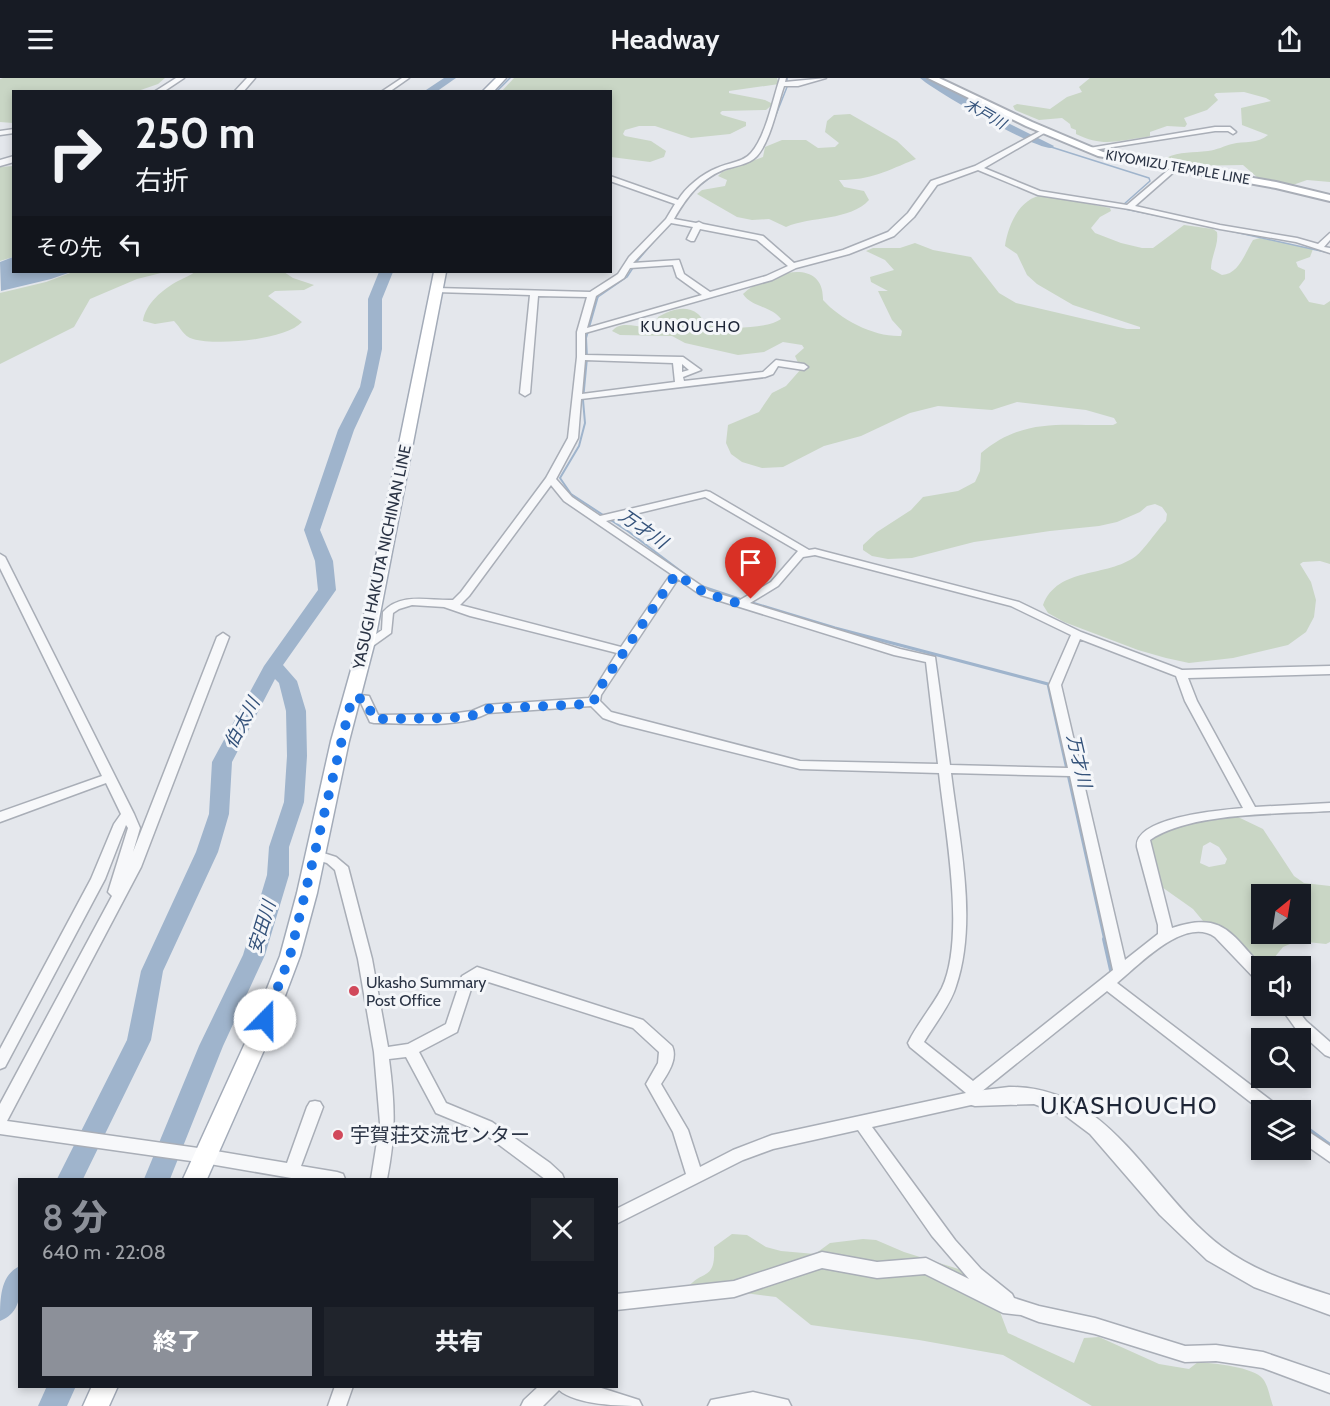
<!DOCTYPE html>
<html lang="ja">
<meta charset="utf-8">
<style>
:root{--surface:#171b24;--page:#20242c;--text:#f1f3f6;--muted:#9ea1a6;--accent:#8c9099}
body{margin:0;font-family:Cabin,"Noto Sans JP",sans-serif;background:var(--page);color:var(--text);height:100vh;display:flex;flex-direction:column;font-size:22px;white-space:nowrap}
*{box-sizing:border-box;margin:0}
p{font-size:20px;color:var(--muted)}
.icon{flex:none;width:33px;height:33px;fill:none;stroke:currentColor;stroke-width:2;stroke-linecap:round;stroke-linejoin:round}
.map{position:relative;flex:1;overflow:hidden}
.drawer{position:absolute;left:18px;top:1100px;width:600px;height:210px;display:flex;flex-direction:column;background:var(--surface);border-radius:0px;box-shadow:0 3px 9px #0003}
.drawer>*{flex:none}
.hud{position:absolute;left:12px;top:12px;width:600px;height:183px;border-radius:0px;box-shadow:0 3px 9px #0003;background:#171b24;color:var(--text);overflow:hidden}
.needle{width:39px;rotate:30deg}
.controls{position:absolute;left:1251px;top:806px;display:grid;gap:12px}
.controls a{display:grid;place-items:center;width:60px;height:60px;border-radius:0px;background:var(--surface);box-shadow:0 3px 9px #0003;font-size:30px}
.pin{position:absolute;display:grid;place-items:center;width:51px;height:51px;color:#fff;margin:-62px -26px;border-radius:50% 50% 50% 0;rotate:-45deg;box-shadow:0 0 6px #0007}
.pin .icon{rotate:45deg}
.me{position:absolute;width:66px;margin:-33px;rotate:22deg;stroke-linejoin:round;filter:drop-shadow(0 0 4px #0008)}
.turn{display:flex;align-items:center;gap:21px;height:126px;padding:0 24px;font-size:27px}
.turn .icon{width:78px;height:78px;stroke-width:2.5}
.turn b{display:block;font-size:42px;line-height:51px}
.then{display:flex;align-items:center;height:57px;padding:0 24px;background:#0003;gap:12px;font-size:22px}
.round{display:grid;place-items:center;flex:none;width:63px;height:63px;border-radius:0px;background:var(--page)}
.head{display:flex;align-items:center;justify-content:space-between;height:102px;padding:0 24px}
h1{font-size:36px;font-weight:800;line-height:45px;color:var(--accent)}
.button{display:flex;gap:12px;margin-top:auto;padding:12px 24px}
.button a{flex:1;height:69px;border-radius:0px;background:var(--accent);color:#fff;font-size:24px;font-weight:800;line-height:69px;text-align:center}
.button a+a{background:var(--page);color:var(--text)}
header{display:flex;justify-content:space-between;align-items:center;height:78px;padding:0 24px;background:var(--surface);font-size:27px;font-weight:800}
.map>svg:first-child{display:block}
.green{fill:#c9d6c5;fill-rule:evenodd}
.water{fill:#9fb4cc}
.lines{fill:none;stroke-linecap:round;stroke-linejoin:round}
.stream-far3{stroke:#9fb4cc;stroke-width:1.5}
.stream-far2{stroke:#9fb4cc;stroke-width:2}
.stream-far1{stroke:#9fb4cc;stroke-width:3}
.stream{stroke:#9fb4cc;stroke-width:4}
.river{fill:#9fb4cc;fill-rule:evenodd}
.minor-casing{stroke:#a9aeb7;stroke-width:3}
.tertiary-casing{stroke:#a9aeb7;stroke-width:3}
.secondary-casing{stroke:#a9aeb7;stroke-width:4}
.primary-casing{stroke:#a3abb8;stroke-width:3}
.minor{fill:#f7f8fa;fill-rule:evenodd}
.tertiary{fill:#f7f8fa;fill-rule:evenodd}
.secondary{fill:#fff;fill-rule:evenodd}
.primary{fill:#fff;fill-rule:evenodd}
.route{stroke:#1a73e8;stroke-width:10;stroke-dasharray:0 18}
.poi-dot{fill:#d1495b;stroke:#f4f6f9;stroke-width:2}
.labels{text-anchor:middle;dominant-baseline:central;stroke-width:6;stroke-linejoin:round;paint-order:stroke}
.far-street-label{font-size:14px;fill:#2b3445;stroke:#f4f6f9}
.far-water-label{font-size:15px;font-style:italic;fill:#34527a;stroke:#f4f6f9}
.far-quarter-label{font-size:16px;letter-spacing:1.5px;fill:#1d2536;stroke:#f4f6f9}
.street-label{font-size:16px;fill:#2b3445;stroke:#f4f6f9}
.poi-label{font-size:16px;fill:#2b3445;stroke:#f4f6f9;text-anchor:start}
.water-label{font-size:18px;font-style:italic;fill:#34527a;stroke:#f4f6f9}
.near-poi-label{font-size:20px;fill:#2b3445;stroke:#f4f6f9;text-anchor:start}
.near-quarter-label{font-size:24px;letter-spacing:1.5px;fill:#1d2536;stroke:#f4f6f9}
</style>
<header><svg class="icon" aria-label="menu" viewBox="0 0 24 24"><path d="M4 6h16M4 12h16M4 18h16"/></svg>Headway<svg class="icon" aria-label="share" viewBox="0 0 24 24"><path d="M12 15V3M7 8l5-5 5 5M5 13v7h14v-7"/></svg></header>
<div class="map">
<svg width="1330" height="1328" viewBox="0 0 1330 1328">
<rect width="100%" height="100%" fill="#e4e7ec"/>
<g class="green">
<polygon points="165,0 158,6 138,13 14,14 13,45 0,44 0,1 3,0"/>
<polygon points="514,0 777,0 779,6 729,13 729,15 765,22 773,26 766,32 722,33 720,35 722,37 746,44 746,48 730,56 691,60 655,48 639,48 625,52 623,56 625,58 651,63 666,73 664,79 650,84 611,79 610,14 501,14"/>
<path d="M1090 0H1330V104L1307 102 1290 108 1265 103 1258 100 1243 87 1186 88 1182 84 1166 80C1180 73 1193 75 1208 73 1217 72 1224 68 1232 66 1244 63 1258 66 1268 57L1242 47 1241 30 1271 23 1266 20 1244 14 1216 15 1214 17 1218 22 1207 32 1184 40 1187 46 1185 49 1167 48 1150 54V58L1147 59C1119 62 1104 70 1076 56V52L1071 50 1070 46 1062 40 1039 42 1015 32 1013 28 1017 26 1050 31 1067 19 1082 14 1079 9Z"/>
<path d="M850 36 897 63 916 81C886 93 872 102 839 102L844 109 864 113 869 122C850 143 811 138 786 149L769 141 752 142 737 139 697 116 702 112 725 108 727 102 718 98 722 94 763 79 765 69 782 62H806L818 70 835 69 839 65 825 54 827 43 834 37Z"/>
<polygon points="13,88 13,179 0,183 0,89"/>
<path d="M1044 117 1110 130 1111 133 1100 139 1091 150 1095 155 1121 165 1142 170H1153L1184 147 1213 151 1217 154C1219 167 1211 178 1211 191L1222 197C1239 196 1245 175 1253 162L1260 160 1313 171 1310 179 1296 184 1298 189 1305 192V201L1299 209 1309 224 1324 227 1330 223V486L1320 483 1303 484 1300 486 1311 504 1316 522 1314 539 1306 554 1288 567 1233 580 1189 585 1166 580 1138 572 1064 544 1048 535 1043 527C1058 488 1107 500 1136 478 1144 472 1157 452 1166 443L1167 436 1162 429 1155 426 1147 428 1140 434 1117 444 1099 448 1050 453 974 464 912 480 888 481 872 478 863 472V467L877 454 911 432 923 419 958 413 975 404 980 393 981 375C1024 339 1062 348 1113 347L1117 345 1114 340 1086 332 1017 324 992 332 938 328 910 335 861 358 824 368 783 389 762 390 742 384 731 376 726 365 728 347 759 334 772 315 786 308 801 291 795 278 804 270 802 267 783 264 764 274 738 277 685 265 672 258 620 257 612 253C623 240 641 253 655 248L658 239C670 232 686 226 698 236 702 239 702 243 708 246 722 252 768 251 781 241 771 228 751 229 743 216 763 197 824 175 823 222 841 242 874 259 901 258L902 253 892 242 878 213H888L871 204 870 199 894 192 885 182 866 173 873 170H900L915 165 933 172 971 179 999 215 1016 225 1127 251H1140V249L1073 227 1037 206 1027 197 1017 176 1005 168C1008 147 1020 119 1044 117Z"/>
<polygon points="73,194 165,194 137,201 90,221 74,249 0,286 0,215 46,204"/>
<path d="M195 194H284L293 200 314 207 304 212 275 213 268 218 302 244C285 262 218 268 193 261 183 258 181 250 174 243L155 246 143 243C145 226 163 211 178 203 184 200 191 197 195 194Z"/>
<path d="M1226 739H1238L1263 751 1294 798 1304 805 1330 808V864L1326 866 1297 863 1283 869 1274 880 1249 878 1227 856 1203 843 1193 831 1159 807 1149 765C1169 746 1200 742 1226 739ZM1210 764 1219 769 1227 781 1225 786 1209 789 1200 785 1203 768ZM1262 816H1300V855H1262Z"/>
<path d="M732 1156 747 1157 766 1169 781 1173 815 1176 830 1165 863 1161 876 1162 904 1174 968 1194 986 1196 1000 1205 997 1226 1008 1255 1074 1285 1084 1260 1099 1259 1159 1286 1189 1291 1198 1284C1213 1285 1254 1289 1263 1301 1268 1307 1270 1320 1273 1328H1092L1003 1277 919 1262 811 1247 776 1219 713 1211 686 1212C701 1190 716 1205 714 1169Z"/>
</g>
<polygon class="water" points="13,179 14,194 71,194 51,201 1,213 0,184"/>
<g class="lines">
<g class="stream-far3">
<polyline points="496,14 510,0"/>
<polyline points="768,57 787,9 787,0"/>
<polyline points="1048,68 1149,100 1150,103 1123,127 1125,131 1199,146"/>
<polyline points="694,112 720,92"/>
<polyline points="1226,152 1330,175"/>
<polyline points="598,219 627,199 638,182 673,141"/>
</g>
<polyline class="stream-far2" points="598,218 586,260 587,280 583,322 585,345 579,368 560,400 571,416 629,454 690,500"/>
<g class="stream-far1">
<polyline points="703,509 742,522"/>
<polyline points="749,524 835,550 1048,606 1105,863"/>
</g>
<g class="stream">
<polyline points="1104,861 1111,892"/>
<polyline points="1275,1026 1283,1032"/>
<polyline points="1300,1045 1330,1067"/>
</g>
<g class="river">
<polygon points="444,0 456,0 436,14 423,14"/>
<path d="M920 0H933L1004 43 1054 68 1052 70C1037 73 933 12 920 0Z"/>
<polygon points="379,194 393,194 382,221 382,271 374,309 354,352 320,452 333,483 336,512 283,587 297,603 306,633 307,678 304,724 289,769 289,797 265,877 223,968 170,1101 144,1101 199,968 243,877 267,797 269,769 284,724 287,678 286,633 279,605 275,601 232,684 229,736 218,774 163,893 151,962 83,1101 57,1101 127,962 141,893 196,774 209,736 212,684 264,588 318,512 315,483 304,452 338,352 360,309 368,271 368,221"/>
<path d="M20 1188C20 1210 24 1234 0 1243 0 1221 0 1197 20 1188Z"/>
<polygon points="47,1308 76,1308 67,1328 38,1328"/>
</g>
<g class="minor-casing">
<g id="minor">
<polygon points="176,0 184,0 163,14 154,14"/>
<polygon points="402,0 409,0 389,14 381,14"/>
<path d="M780 0H786L785 4 826 0 798 8H784C777 28 771 62 757 78 749 87 733 88 723 92 699 102 686 120 674 141L696 145 699 144 703 146 763 158 794 185 843 172 888 154 908 135 931 103 975 88 1044 51 1046 52V54L984 90 1040 113 1127 127 1173 88H1176V92L1135 128 1220 147 1297 160 1318 166 1330 155V162L1324 169 1330 170V175L1296 164 1220 151 1129 131 1038 117 978 92 937 107 914 139 894 158 849 176 796 190 772 202 585 255V277L683 279 701 292 683 299 684 303 763 294 776 282 804 286 808 289 804 292 778 288 773 296 765 299 581 321 578 360 556 401 572 419 600 438 706 413 710 414 809 472 815 471 1019 524 1081 554 1182 592 1330 588V596L1188 600 1197 623 1255 729 1330 725V733C1281 736 1190 734 1150 762L1172 850C1222 833 1231 855 1262 889V904L1257 903 1215 859C1185 838 1140 886 1117 905L1277 1027 1280 1032 1262 1033 1107 913 981 1014 983 1020 980 1025 872 1049 955 1162 981 1191 1012 1216 1014 1220 1039 1228 1095 1240 1185 1268 1216 1267 1263 1274 1330 1297V1315L1263 1290 1216 1283 1185 1284 1095 1256 1039 1244 1021 1237 1003 1235 925 1196 877 1200 822 1190 734 1219 616 1232V1216L734 1203 822 1174 877 1184 926 1180 969 1201 932 1158 858 1052 773 1071 743 1082 616 1146V1131L686 1096 673 1054 646 1006 658 985 659 974 633 950 479 901 473 905 457 954 419 974 446 1025 492 1044 550 1085 562 1096 564 1101H545L482 1054 436 1035 406 979 389 981C395 1027 396 1055 387 1101H371L380 1045 374 974 358 881 335 792 327 785 309 780 308 777 309 774 314 772 336 779 348 789 372 881 388 969 408 966 446 946 462 898 477 889 643 942 672 968C678 981 668 995 661 1006L688 1052 700 1089 733 1072 772 1057 966 1015 910 969 908 965C917 946 932 929 942 910 966 859 945 751 939 695L800 691 620 646 603 640 591 628 488 635C459 651 407 645 374 645L370 644 361 625 348 623 346 620 352 616 369 618 378 637 450 636 472 633 486 627 589 620 617 575 470 538 444 529 412 527 399 531 393 535 391 555 370 570H362L360 567 382 552 383 534C401 514 429 523 453 522L461 514 546 400 568 360 577 279V254L587 219 538 218 530 315 525 318 520 315 530 217 436 214 432 212 436 210 590 214 618 196 629 179 666 141 675 126 610 103V98L678 122C686 109 702 96 717 90 727 85 744 84 751 75 766 58 773 21 780 0ZM671 145 693 149 687 161 691 163H694L700 151 757 162 788 188 766 198 710 214 684 196 679 182 633 185ZM673 187 677 199 702 217 587 250 596 218 624 200 630 190ZM585 282 673 285 675 304 582 316ZM682 286 689 292 682 294ZM551 407 564 423 671 496 621 569 460 527 469 518ZM705 419 798 473 771 504 740 522 709 513 606 443ZM815 477 1011 528 1071 557 1049 607 1068 690 950 687 935 579 900 571 750 525 778 508 803 479ZM678 501 701 517 894 577 926 584 938 686 800 683 611 634 600 623 601 617ZM1080 561 1176 598 1185 623 1243 730C1221 732 1134 739 1137 769L1158 847V856L1125 882 1061 607ZM951 695 1070 698 1113 892 973 1003 924 964C934 947 951 926 956 908 978 843 959 762 951 695Z"/>
<polygon points="1215,49 1230,49 1236,54 1233,56 1228,53 1215,53 1087,73 1083,71"/>
<polygon points="14,51 14,55 0,57 0,53"/>
<polygon points="0,476 5,479 134,736 140,750 133,774 217,559 223,555 229,559 141,789 7,1043 198,1070 287,1085 307,1029 310,1024 315,1023 320,1024 323,1029 301,1088 337,1094 343,1096 345,1101 297,1101 198,1084 0,1056 0,1026 112,818 108,814 128,750 126,747 105,801 5,989 0,991 0,971 91,801 114,746 121,736 106,705 0,744 0,734 102,698 0,490"/>
<polygon points="1279,927 1294,927 1306,943 1330,964 1330,979 1325,977 1296,951"/>
<polygon points="1300,1048 1330,1068 1330,1084 1300,1063"/>
<polygon points="335,1308 353,1308 346,1328 328,1328"/>
<path d="M539 1308H595L639 1322 642 1328C620 1328 576 1327 559 1312L543 1328H521L524 1322Z"/>
<polygon points="753,1314 788,1322 791,1328 708,1328 711,1322"/>
</g>
</g>
<g class="tertiary-casing">
<g id="tertiary">
<polygon points="247,0 255,0 243,14 234,14"/>
<polygon points="14,78 14,84 0,88 0,82"/>
<path d="M1009 1009C1112 1008 1149 1114 1222 1169 1254 1193 1292 1205 1330 1217V1237L1254 1209 1207 1182 1160 1137 1090 1056 1066 1038 1034 1026 975 1028 968 1026 966 1020 968 1014Z"/>
</g>
</g>
<g class="secondary-casing">
<polygon id="secondary" points="928,0 939,0 1032,44 1103,74 1276,104 1330,117 1330,123 1276,110 1098,78 1026,48"/>
</g>
<g class="primary-casing">
<g id="primary">
<polygon points="496,0 506,0 493,14 482,14"/>
<polygon points="434,194 446,194 374,567 349,663 317,815 300,878 268,963 207,1101 183,1101 246,963 280,878 297,815 331,663 358,567"/>
<polygon points="92,1308 118,1308 109,1328 83,1328"/>
</g>
</g>
<use href="#minor" class="minor"/>
<use href="#tertiary" class="tertiary"/>
<use href="#secondary" class="secondary"/>
<use href="#primary" class="primary"/>
</g>
<g class="lines">
<polyline class="route" points="265,942 290,878 352,620 365,621 374,641 450,640 476,637 486,631 590,626 594,624 595,617 676,496 705,515 740,526 751,521"/>
</g>
<g class="poi-dot">
<circle cx="354" cy="913" r="6"/>
<circle cx="338" cy="1057" r="6"/>
</g>
<g class="labels">
<g class="far-street-label">
<text transform="translate(1178 89) rotate(10)">KIYOMIZU TEMPLE LINE</text>
</g>
<g class="far-water-label">
<text transform="translate(985 36) rotate(30)">木戸川</text>
</g>
<g class="far-quarter-label">
<text x="691" y="248">KUNOUCHO</text>
</g>
<g class="street-label">
<text transform="translate(382 479) rotate(-78)">YASUGI HAKUTA NICHINAN LINE</text>
</g>
<g class="poi-label">
<text x="366" y="904">Ukasho Summary<tspan x="366" dy="18">Post Office</tspan></text>
</g>
<g class="water-label">
<text transform="translate(643 451) rotate(35)">万才川</text>
<text transform="translate(242 645) rotate(-62)">伯太川</text>
<text transform="translate(1079 683) rotate(77)">万才川</text>
<text transform="translate(262 849) rotate(-73)">安田川</text>
</g>
<g class="near-poi-label">
<text x="350" y="1057">宇賀荘交流センター</text>
</g>
<g class="near-quarter-label">
<text x="1129" y="1027">UKASHOUCHO</text>
</g>
</g>
</svg>
<div class="controls">
<a><svg class="needle" viewBox="-14 -14 28 28"><path d="M0-13l5 13h-10z" fill="#e53935"/><path d="M0 13l5-13h-10z" fill="#9ea1a6"/></svg></a>
<a><svg class="icon" aria-label="sound" viewBox="0 0 24 24"><path d="M4 9h4l5-4v14l-5-4H4zM17 9q2 3 0 6"/></svg></a>
<a><svg class="icon" aria-label="search" viewBox="0 0 24 24"><circle cx="10" cy="10" r="6"/><path d="M15 15l6 6"/></svg></a>
<a><svg class="icon" aria-label="layers" viewBox="0 0 24 24"><path d="M12 4l9 5-9 5-9-5zM3 14l9 5 9-5"/></svg></a>
</div>
<div class="pin" style="left:751px;top:521px;background:#d93025"><svg class="icon" aria-label="arrive" viewBox="0 0 24 24"><path d="M6 21V4h12l-3 4 3 4H6"/></svg></div>
<svg class="me" style="left:265px;top:942px" viewBox="-20 -20 40 40"><circle r="19" fill="#fff"/><path d="M0-13L10 11 0 6-10 11z" fill="#1a73e8"/></svg>
<div class="hud">
<div class="turn"><svg class="icon" aria-label="right" viewBox="0 0 24 24"><path d="M7 20v-9h11M14 6l5 5-5 5"/></svg><div><b>250 m</b>右折</div></div>
<div class="then">その先<svg class="icon" aria-label="left" viewBox="0 0 24 24"><path d="M17 20v-9H6M10 6l-5 5 5 5"/></svg></div>
</div>
<section class="drawer">
<div class="head"><div><h1>8 分</h1><p>640 m · 22:08</p></div><a class="round"><svg class="icon" aria-label="close" viewBox="0 0 24 24"><path d="M6 6l12 12M18 6L6 18"/></svg></a></div>
<div class="button"><a>終了</a><a>共有</a></div>
</section>
</div>
